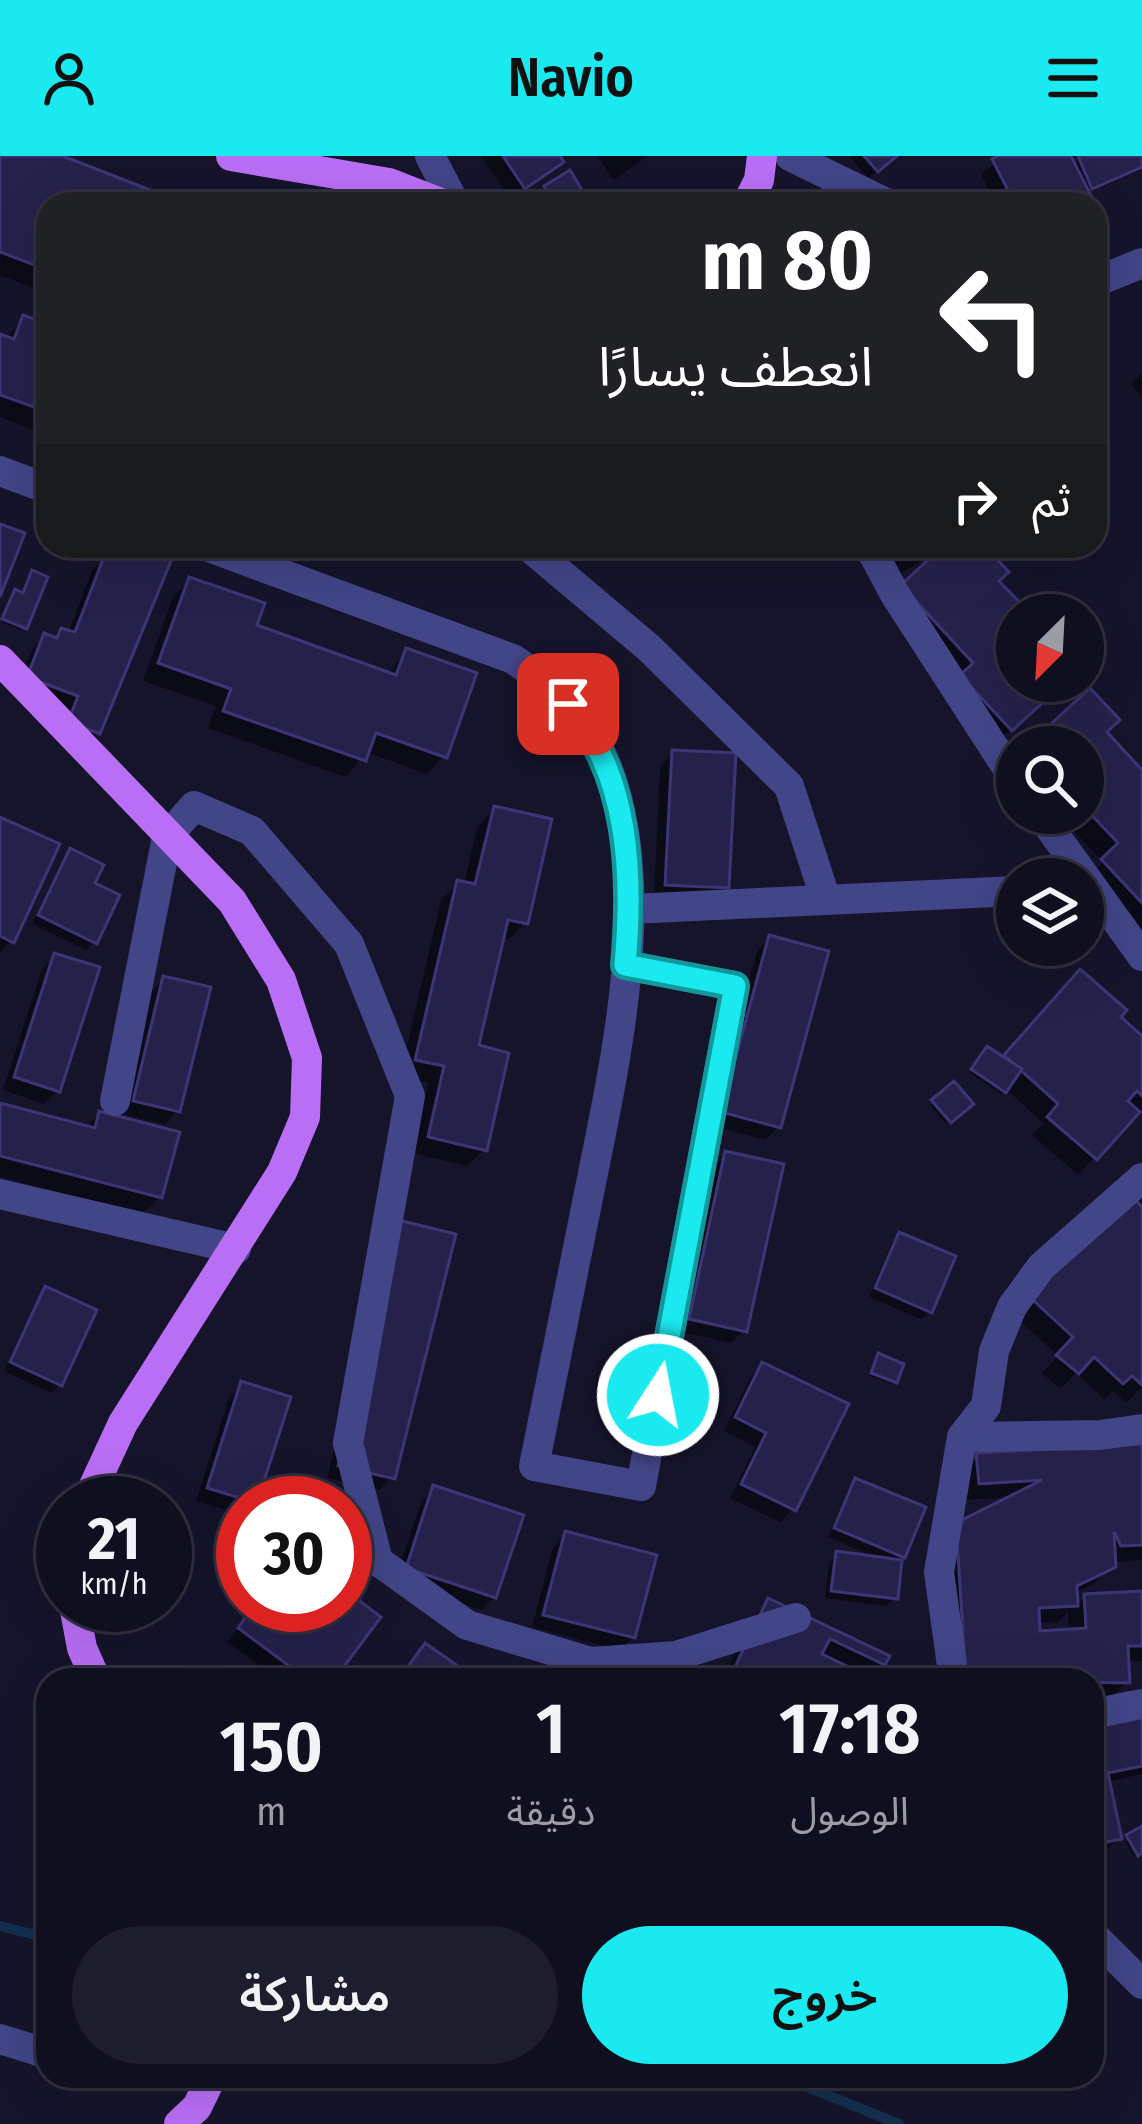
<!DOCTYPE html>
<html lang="ar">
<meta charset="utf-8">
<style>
:root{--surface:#100f20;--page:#1e1d2d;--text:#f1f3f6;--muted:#9c9ca5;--line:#302f3e;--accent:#1aeaef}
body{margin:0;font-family:"Fira Sans Condensed","Noto Sans Arabic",sans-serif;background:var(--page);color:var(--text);direction:rtl;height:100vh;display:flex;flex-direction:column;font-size:45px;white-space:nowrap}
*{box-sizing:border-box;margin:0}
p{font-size:39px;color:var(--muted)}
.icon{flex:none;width:66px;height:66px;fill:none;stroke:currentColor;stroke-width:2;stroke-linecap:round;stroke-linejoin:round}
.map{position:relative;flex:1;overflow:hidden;direction:ltr}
.panel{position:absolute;left:36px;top:1512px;width:1068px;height:420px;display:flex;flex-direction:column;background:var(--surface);border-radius:36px;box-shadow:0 12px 48px #0002,0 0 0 3px var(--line);direction:rtl}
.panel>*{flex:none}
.hud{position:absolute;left:36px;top:36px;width:1071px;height:366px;border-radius:36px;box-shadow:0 12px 48px #0002,0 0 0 3px var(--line);direction:rtl;background:#202124;color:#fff;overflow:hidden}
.needle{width:78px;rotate:204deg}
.tools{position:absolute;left:996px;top:438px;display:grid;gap:24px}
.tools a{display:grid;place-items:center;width:108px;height:108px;border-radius:50%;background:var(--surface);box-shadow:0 12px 48px #0002,0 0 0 3px var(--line);font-size:60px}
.speed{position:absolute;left:36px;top:1320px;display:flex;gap:24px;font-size:60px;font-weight:700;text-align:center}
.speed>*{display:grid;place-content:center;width:156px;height:156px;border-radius:50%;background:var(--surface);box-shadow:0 12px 48px #0002,0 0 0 3px var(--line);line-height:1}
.speed small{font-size:30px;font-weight:400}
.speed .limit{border:18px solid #d22;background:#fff;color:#111}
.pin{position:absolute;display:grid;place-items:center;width:102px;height:102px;color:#fff;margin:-51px;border-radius:24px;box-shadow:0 6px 18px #0006}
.me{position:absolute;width:132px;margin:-66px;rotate:11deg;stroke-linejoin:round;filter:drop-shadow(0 0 9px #0008)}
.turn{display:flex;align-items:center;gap:42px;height:252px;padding:0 36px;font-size:54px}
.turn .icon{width:156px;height:156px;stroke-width:2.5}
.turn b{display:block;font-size:84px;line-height:102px}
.then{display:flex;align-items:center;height:114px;padding:0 36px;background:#0003;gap:24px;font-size:45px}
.eta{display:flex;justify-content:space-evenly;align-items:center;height:204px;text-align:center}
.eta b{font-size:72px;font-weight:600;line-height:84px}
.primary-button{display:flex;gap:24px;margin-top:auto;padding:24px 36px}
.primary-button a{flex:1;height:138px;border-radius:72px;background:var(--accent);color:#111;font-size:48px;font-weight:600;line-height:138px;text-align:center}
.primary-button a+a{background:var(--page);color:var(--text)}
header{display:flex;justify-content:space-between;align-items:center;height:156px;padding:0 36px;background:var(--accent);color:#111;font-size:54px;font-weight:600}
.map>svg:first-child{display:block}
.shadow{fill:#0007;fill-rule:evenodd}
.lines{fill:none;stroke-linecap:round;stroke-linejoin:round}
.stream{stroke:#142f4f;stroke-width:10}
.building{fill:#26214b;stroke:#3d3575;stroke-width:3}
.minor{stroke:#424587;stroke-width:30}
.major{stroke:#b96ff5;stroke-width:30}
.route-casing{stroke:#11989b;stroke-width:30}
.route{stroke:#1aeaef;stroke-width:21}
</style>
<header><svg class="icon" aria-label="menu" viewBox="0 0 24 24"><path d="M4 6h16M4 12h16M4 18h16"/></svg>Navio<svg class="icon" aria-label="person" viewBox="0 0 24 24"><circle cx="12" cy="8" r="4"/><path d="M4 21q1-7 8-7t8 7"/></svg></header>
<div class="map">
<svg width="1142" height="1968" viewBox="0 0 1142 1968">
<rect width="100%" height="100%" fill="#16142b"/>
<g class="shadow">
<polygon points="3,0 54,0 178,48 48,48 48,138 0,119"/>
<polygon points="481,0 556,0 560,6 511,44"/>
<polygon points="597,0 648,0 614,24"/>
<polygon points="849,0 895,0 868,22"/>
<polygon points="1004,0 1068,0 1073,9 1085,0 1142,0 1142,14 1087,37 1092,48 996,48 981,18"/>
<polygon points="24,162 48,171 48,279 0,261 0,181 5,183"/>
<polygon points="1142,217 1142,241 1131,228"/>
<polygon points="124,390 138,390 98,576 85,589 16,534 32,493 45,480 53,483 62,475 68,477 92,414 105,401 113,404"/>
<polygon points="856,390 937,390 922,405 900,417"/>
<polygon points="947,390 980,390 996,425 1028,459 1017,459 1017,525 1063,525 993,589 886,448"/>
<polygon points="30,421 25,471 21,474 1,466 12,440 15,437 22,440"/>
<polygon points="190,424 253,471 387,519 406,496 444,600 427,618 366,596 346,621 208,572 216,550 143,525 173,441"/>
<polygon points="1090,536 1103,576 1142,619 1142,782 1087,722 1103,706 1057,657 1083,657 1083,591 1031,591"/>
<polygon points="673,597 726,731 713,744 654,741 660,610"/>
<polygon points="495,653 525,767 508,784 501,782 475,892 484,993 467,1010 412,997 428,927 400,920 441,744 458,727 464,728 477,671"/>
<polygon points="0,664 11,785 0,796"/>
<polygon points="70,696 94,786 86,794 32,768 62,704"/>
<polygon points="1017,752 1017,773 1009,758"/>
<polygon points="770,782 778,971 765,984 710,969 757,795"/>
<polygon points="55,800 57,935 44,948 3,934 42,813"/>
<polygon points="164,823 178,955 165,968 122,958 151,836"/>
<polygon points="1063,834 1117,862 1142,884 1142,957 1134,965 1131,962 1078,1019 1032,979 1043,967 1006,933 1001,938 970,917 984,897 1001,904"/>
<polygon points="953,929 969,948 946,968 930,949"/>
<polygon points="0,951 85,973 100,958 160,1041 142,1058 0,1021"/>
<polygon points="726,999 744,1174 731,1187 677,1175 713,1012"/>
<polygon points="1142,1021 1142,1231 1126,1247 1113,1235 1104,1243 1076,1217 1060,1233 1042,1217 1058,1200 1008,1154 1141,1053 1131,1031"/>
<polygon points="386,1080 392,1321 379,1334 327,1322"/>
<polygon points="899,1080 930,1155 921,1163 869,1141 891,1088"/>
<polygon points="46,1133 60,1229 51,1237 4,1215 38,1142"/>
<polygon points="876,1204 894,1225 891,1228 869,1220"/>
<polygon points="763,1209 793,1353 780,1366 730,1342 755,1291 724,1275 750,1222"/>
<polygon points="242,1229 254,1346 243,1347 241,1359 196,1345 229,1242"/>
<path d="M1142 1291V1404L1113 1406 1095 1427 1074 1438 1075 1451 1085 1441 1142 1438V1505H1125L1127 1526 1109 1543 1092 1544V1524H949L940 1387 1016 1341 963 1344 961 1317 978 1300ZM1068 1456 1069 1476 1037 1478V1467L1058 1466Z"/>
<polygon points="856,1325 903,1400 895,1442 886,1450 825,1442 829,1407 837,1399 878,1402 828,1381 848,1334"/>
<polygon points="434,1333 494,1441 481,1454 395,1425 421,1346"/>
<polygon points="566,1378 633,1481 620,1494 532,1471 553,1391"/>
<polygon points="345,1438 377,1461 330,1524 279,1524 227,1486 254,1449 345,1449"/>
<polygon points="769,1445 883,1507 869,1524 722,1524 752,1462"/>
<polygon points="1142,1558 1142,1618 1107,1626 1119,1682 1106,1695 1092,1698 1092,1569"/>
<polygon points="1142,1674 1142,1696 1134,1701 1125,1685"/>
</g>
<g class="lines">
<g class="stream">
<polyline points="0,1770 48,1782"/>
<polyline points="780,1920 899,1968"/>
</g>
</g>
<g class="building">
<polygon points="0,0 63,0 186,48 48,48 48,114 0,96"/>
<polygon points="503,0 560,0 564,6 525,33"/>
<polygon points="864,0 897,0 878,16"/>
<polygon points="997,0 1071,0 1101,59 1095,62 1095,48 1015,48 992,3"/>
<polygon points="1078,0 1142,0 1142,11 1092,33"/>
<polygon points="570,14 588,44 581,48 554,48 544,30"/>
<polygon points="23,159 48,168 48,256 0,239 0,178 14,183"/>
<polygon points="0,368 25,377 0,441"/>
<polygon points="125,390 147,390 173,400 100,578 68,566 78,540 27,521 44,477 57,482 61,472 75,476 105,398 120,403"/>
<polygon points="883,390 940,390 918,402 912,392 891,404"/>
<polygon points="943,390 984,390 1009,416 999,425 1032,459 1017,459 1017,525 1066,525 1012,575 960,519 973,507 901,429"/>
<polygon points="32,414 48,421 27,473 2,463 15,433 23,437"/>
<polygon points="189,421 265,447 257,469 396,519 406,492 477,517 447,602 376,577 366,605 223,555 231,533 158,507"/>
<polygon points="1090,532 1120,564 1107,576 1142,614 1142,747 1101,703 1118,687 1083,650 1083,591 1027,590"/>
<polygon points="672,594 736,597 729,732 665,729"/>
<polygon points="494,650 552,663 528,768 508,764 479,889 509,897 487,995 428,981 444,910 415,904 457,724 475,728"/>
<polygon points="0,661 60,688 14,787 0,780"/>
<polygon points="70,692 104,709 95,727 120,739 97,788 38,759"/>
<polygon points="769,779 829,795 781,972 721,956"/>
<polygon points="54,797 100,811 60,936 14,921"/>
<polygon points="1080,813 1127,854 1121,861 1142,880 1142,940 1137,935 1128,945 1140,956 1097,1004 1047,961 1058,948 1004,899"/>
<polygon points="163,820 211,831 180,956 133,945"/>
<polygon points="987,890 1022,913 1006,937 971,913"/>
<polygon points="954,925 974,948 951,967 931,944"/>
<polygon points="0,947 95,972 99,955 180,976 162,1042 0,1000"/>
<polygon points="725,995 784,1008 747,1176 689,1163"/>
<polygon points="1127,1035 1142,1051 1142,1229 1132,1220 1123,1228 1094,1201 1079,1218 1056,1199 1073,1181 1023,1135"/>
<polygon points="398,1064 456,1078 395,1323 338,1310"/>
<polygon points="899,1076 956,1100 932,1157 875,1132"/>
<polygon points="45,1130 97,1154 62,1230 10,1206"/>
<polygon points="878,1197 904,1208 897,1227 871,1217"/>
<polygon points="762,1206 849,1248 796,1355 741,1328 766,1277 735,1261"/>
<polygon points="241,1225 291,1241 257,1347 207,1332"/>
<polygon points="1142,1288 1142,1389 1121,1390 1114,1376 1116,1411 1077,1430 1078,1450 1039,1452 1040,1475 1086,1472 1084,1438 1142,1435 1142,1490 1128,1490 1130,1527 966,1524 956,1367 1042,1324 979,1328 976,1297"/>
<polygon points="855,1322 926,1351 905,1402 834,1372"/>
<polygon points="433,1329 524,1359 496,1442 406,1412"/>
<polygon points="565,1375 657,1399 635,1482 543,1459"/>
<polygon points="836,1395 902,1404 898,1443 831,1435"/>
<polygon points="345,1434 381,1461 334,1524 308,1524 238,1472 254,1449 345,1449"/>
<polygon points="768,1442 890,1500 885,1509 830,1483 822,1498 876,1524 812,1524 802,1519 800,1524 783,1516 779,1524 747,1524 732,1517"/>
<polygon points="425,1487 465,1515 459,1524 398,1524"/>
<polygon points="1142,1555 1142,1610 1108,1617 1122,1683 1092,1689 1092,1585 1096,1584 1092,1565"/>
<polygon points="1142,1670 1142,1697 1138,1700 1126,1679"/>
</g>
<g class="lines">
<g class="minor">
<polyline points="430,0 455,48"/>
<polyline points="790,0 888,48"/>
<polyline points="1095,126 1142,107"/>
<polyline points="0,315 48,333"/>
<path d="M206 390 513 503C561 535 596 571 613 628 652 752 613 917 588 1042 570 1132 552 1221 534 1310L641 1330 735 830 625 809"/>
<polyline points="528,390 649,492 789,630 826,744"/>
<polyline points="869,390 896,440 1017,627"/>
<polyline points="1039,657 1142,800"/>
<polyline points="630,753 1017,735"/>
<polyline points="115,945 167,681 194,650 252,675 349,788 410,940 348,1287 378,1405 467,1469 591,1506 676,1500 796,1462"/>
<polyline points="0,1038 236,1093"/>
<polyline points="962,1281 1100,1279 1142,1273"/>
<polyline points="954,1524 939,1416 962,1281 986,1250 994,1195 1012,1151 1041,1111 1142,1022"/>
<polyline points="1092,1558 1142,1548"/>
<polyline points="1092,1778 1142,1828"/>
<polyline points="0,1883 48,1898"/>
</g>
<g class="major">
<polyline points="231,0 389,27 443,48"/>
<polyline points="747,48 759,24 762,0"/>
<polyline points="0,504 232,745 281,824 307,902 305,961 282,1016 123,1267 86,1347"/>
<polyline points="74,1449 82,1492 96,1524"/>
<polyline points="179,1968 197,1951 212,1920"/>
</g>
</g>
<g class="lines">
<g class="route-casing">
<path id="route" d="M568 548C630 619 633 720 625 809L735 830 658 1239"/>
</g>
<use href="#route" class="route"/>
</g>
</svg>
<div class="tools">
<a><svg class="needle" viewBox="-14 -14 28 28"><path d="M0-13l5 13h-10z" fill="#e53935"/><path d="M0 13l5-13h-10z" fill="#9c9ca5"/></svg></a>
<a><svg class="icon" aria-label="search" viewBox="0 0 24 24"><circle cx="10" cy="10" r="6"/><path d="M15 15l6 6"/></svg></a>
<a><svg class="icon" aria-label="layers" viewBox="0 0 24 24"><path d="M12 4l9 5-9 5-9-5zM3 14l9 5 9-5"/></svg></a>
</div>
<div class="speed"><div>21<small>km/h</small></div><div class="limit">30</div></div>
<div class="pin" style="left:568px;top:548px;background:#d93025"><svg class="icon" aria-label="arrive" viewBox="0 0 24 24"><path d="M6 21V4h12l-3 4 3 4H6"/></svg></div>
<svg class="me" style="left:658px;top:1239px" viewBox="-20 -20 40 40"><circle r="17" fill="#1aeaef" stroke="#fff" stroke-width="3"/><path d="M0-11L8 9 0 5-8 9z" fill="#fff"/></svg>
<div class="hud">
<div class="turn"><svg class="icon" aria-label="left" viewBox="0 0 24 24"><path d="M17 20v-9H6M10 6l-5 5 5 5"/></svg><div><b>80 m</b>انعطف يسارًا</div></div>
<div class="then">ثم<svg class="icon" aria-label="right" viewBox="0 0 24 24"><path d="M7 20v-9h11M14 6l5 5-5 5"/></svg></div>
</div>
<section class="panel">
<div class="eta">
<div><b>17:18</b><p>الوصول</p></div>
<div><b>1</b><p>دقيقة</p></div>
<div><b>150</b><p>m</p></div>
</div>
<div class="primary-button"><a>خروج</a><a>مشاركة</a></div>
</section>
</div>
